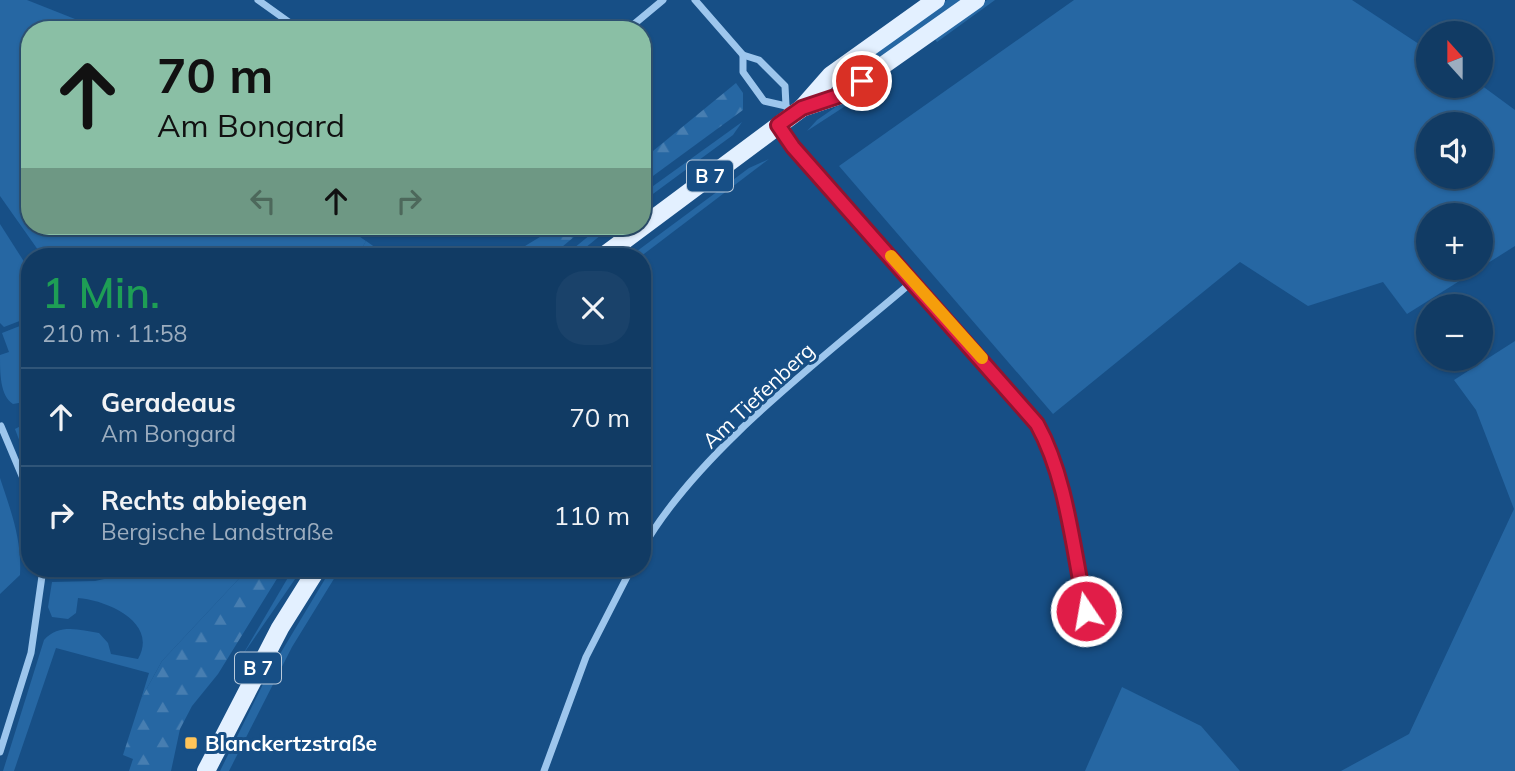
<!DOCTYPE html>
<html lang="de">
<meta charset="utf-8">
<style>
:root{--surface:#113b64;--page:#1a426a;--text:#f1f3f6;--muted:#9cadbf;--line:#305578}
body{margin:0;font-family:Mulish,sans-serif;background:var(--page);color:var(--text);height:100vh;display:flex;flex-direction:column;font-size:26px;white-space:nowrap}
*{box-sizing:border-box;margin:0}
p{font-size:23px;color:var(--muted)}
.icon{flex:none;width:38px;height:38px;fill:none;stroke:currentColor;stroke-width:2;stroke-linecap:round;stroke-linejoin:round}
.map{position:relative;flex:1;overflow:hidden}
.details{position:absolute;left:21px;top:248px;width:630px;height:329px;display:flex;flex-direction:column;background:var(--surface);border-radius:28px;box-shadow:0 2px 5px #0004,0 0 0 2px var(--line)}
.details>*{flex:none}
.top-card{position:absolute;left:21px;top:21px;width:630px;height:214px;border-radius:28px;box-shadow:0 2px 5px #0004,0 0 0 2px var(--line);background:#8abfa5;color:#111;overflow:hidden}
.needle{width:46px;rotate:339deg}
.fabs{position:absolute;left:1416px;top:21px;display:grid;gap:14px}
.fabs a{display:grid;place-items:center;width:77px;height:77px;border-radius:50%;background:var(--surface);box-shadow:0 2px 5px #0004,0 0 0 2px var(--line);font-size:35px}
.pin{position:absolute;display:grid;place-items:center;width:60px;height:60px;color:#fff;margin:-30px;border:4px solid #fff;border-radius:50%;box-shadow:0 2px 7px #0007}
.me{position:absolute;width:77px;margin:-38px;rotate:348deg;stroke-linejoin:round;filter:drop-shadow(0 0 5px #0008)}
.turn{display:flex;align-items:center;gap:24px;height:147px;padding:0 21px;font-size:32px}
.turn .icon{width:91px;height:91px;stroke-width:2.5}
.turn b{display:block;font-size:49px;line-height:60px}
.lanes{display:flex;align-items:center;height:66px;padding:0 21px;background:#0003;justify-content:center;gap:35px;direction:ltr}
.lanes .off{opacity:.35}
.round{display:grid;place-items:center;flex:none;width:74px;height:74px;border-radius:28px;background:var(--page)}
.summary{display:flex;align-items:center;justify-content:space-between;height:119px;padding:0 21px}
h1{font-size:42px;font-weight:600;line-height:52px;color:#1e9e55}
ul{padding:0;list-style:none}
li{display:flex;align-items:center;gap:21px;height:98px;padding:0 21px;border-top:2px solid var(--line)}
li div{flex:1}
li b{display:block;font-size:26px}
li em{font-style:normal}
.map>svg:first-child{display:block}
.green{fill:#2667a3;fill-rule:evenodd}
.forest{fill:url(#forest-firs)}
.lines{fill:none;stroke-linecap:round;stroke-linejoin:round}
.minor{stroke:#9dc6ed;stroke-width:7}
.primary{stroke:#e3f0ff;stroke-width:18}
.route-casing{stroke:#92132f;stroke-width:18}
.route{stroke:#e11d48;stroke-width:12}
.slow{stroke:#f59e0b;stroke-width:12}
.poi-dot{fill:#ffc459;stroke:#174f86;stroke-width:2.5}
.labels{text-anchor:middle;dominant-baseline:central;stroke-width:6;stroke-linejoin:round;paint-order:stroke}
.shield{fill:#174f86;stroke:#b9cadb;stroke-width:2}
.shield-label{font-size:19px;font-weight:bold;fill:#fff}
.street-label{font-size:21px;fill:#fff;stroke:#174f86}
.poi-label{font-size:21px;font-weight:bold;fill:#fff;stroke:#174f86;text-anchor:start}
</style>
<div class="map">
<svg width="1515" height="771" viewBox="0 0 1515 771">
<defs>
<pattern id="forest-firs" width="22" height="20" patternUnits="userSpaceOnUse" patternTransform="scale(1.75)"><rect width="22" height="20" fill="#2667a3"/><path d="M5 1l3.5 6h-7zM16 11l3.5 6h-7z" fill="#477eb1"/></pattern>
</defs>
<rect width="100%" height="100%" fill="#174f86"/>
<g class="green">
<polygon points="0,0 27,0 80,21 78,30 30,30 30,226 344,226 366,241 357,257 43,257 0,196"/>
<polygon points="947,0 963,0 872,66 866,57"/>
<polygon points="987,0 995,0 937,42 934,38"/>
<path d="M1074 0H1352L1428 50V86L1481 85 1515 110V246L1407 314 1383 282 1308 306 1240 262 1053 414 839 166ZM1428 124H1480V177H1428ZM1428 215H1480V268H1428Z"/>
<polygon points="869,84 870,90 807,131 817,120"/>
<polygon points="742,122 733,135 642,202 642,194"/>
<polygon points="769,159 640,257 629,257 749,168"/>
<polygon points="0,224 30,271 30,317 4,327 0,323"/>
<polygon points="601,226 612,226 574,257 563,257"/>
<path d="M30 322V401L13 404C0 396 0 373 0 355L9 352 2 333Z"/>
<polygon points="1515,341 1515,771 1341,771 1409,734 1514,509 1476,410 1454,380"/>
<polygon points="30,421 30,469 15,429"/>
<path d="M0 478C11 511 22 540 20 575L0 594Z"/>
<polygon points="52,569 126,569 52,575"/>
<path d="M151 569H248L162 661 141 699 149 673 56 648 14 771H3L44 640C59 623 80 630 99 633L108 643 111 654 138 659C159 622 106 600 78 598L76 613 68 619 52 617 48 607 52 582 95 581Z"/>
<polygon points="293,569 302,569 242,656"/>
<polygon points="331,569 340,569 292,647 229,771 220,771 268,674"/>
<polygon points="1122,687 1201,726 1240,771 1085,771"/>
</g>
<g class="forest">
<polygon points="736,83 743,93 743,110 642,184 642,160"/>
<polygon points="558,226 587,226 550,257 507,257"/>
<polygon points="366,241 389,257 357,257"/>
<polygon points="248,569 283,569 218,674 192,706 180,729 171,771 129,771 133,759 123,755 141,699 162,661"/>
</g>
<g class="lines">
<g class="minor">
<polyline points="258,0 300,30"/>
<polyline points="695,0 743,55 759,60 785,86 786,106 791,115"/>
<polyline points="627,30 663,0"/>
<polyline points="743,55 743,72 764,101 786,106"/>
<path d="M778 126 793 147 1037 424C1067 478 1073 550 1086 611L1071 618"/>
<polyline points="1,426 30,495"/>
<path d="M642 549C698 450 827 355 913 281"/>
<polyline points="0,752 31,653 43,569"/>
<polyline points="544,771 586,657 631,569"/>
</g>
<g class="primary">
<polyline points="802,108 841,95 976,0"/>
<polyline points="602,257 802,108 831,75 936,0"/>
<polyline points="206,771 280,628 317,569"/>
</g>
</g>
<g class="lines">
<g class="route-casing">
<path id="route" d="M862 81 841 95 802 108 778 125 793 147 1037 424C1067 478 1073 550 1086 611"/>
</g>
<use href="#route" class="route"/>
<polyline class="slow" points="891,256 982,358"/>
</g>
<rect class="poi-dot" x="184" y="736" width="14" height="14" rx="3.5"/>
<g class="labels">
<g class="shield">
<rect x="687" y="160.5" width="46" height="31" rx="5"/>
<rect x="235" y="652.5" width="46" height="31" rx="5"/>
</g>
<g class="shield-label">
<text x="710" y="176">B 7</text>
<text x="258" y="668">B 7</text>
</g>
<g class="street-label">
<text transform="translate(758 395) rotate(-43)">Am Tiefenberg</text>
</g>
<g class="poi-label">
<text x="205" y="743">Blanckertzstraße</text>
</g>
</g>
</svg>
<div class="fabs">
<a><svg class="needle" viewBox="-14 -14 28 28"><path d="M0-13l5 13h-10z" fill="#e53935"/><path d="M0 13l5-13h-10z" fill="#9cadbf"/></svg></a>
<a><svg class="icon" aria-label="sound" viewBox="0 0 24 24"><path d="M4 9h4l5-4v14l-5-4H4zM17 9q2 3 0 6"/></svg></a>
<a>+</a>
<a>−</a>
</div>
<div class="pin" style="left:862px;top:81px;background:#d93025"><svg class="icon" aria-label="arrive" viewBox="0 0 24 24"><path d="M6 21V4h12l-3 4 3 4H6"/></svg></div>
<svg class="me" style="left:1086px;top:611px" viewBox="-20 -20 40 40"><circle r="17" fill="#e11d48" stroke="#fff" stroke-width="3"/><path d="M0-11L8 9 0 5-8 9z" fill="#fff"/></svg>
<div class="top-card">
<div class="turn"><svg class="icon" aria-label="ahead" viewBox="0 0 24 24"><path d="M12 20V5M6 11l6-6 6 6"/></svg><div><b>70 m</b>Am Bongard</div></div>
<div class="lanes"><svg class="icon off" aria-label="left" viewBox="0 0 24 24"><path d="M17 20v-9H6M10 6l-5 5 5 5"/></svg><svg class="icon" aria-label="ahead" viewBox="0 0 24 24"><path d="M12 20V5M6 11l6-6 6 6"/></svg><svg class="icon off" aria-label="right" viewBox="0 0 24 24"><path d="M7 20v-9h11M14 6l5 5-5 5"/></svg></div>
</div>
<section class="details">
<div class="summary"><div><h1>1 Min.</h1><p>210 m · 11:58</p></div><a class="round"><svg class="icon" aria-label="close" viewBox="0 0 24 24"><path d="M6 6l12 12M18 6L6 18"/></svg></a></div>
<ul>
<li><svg class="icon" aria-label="ahead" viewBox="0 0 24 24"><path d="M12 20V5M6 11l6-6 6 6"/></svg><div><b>Geradeaus</b><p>Am Bongard</p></div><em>70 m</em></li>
<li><svg class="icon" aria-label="right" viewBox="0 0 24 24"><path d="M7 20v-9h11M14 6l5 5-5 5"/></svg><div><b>Rechts abbiegen</b><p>Bergische Landstraße</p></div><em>110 m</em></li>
</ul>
</section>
</div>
